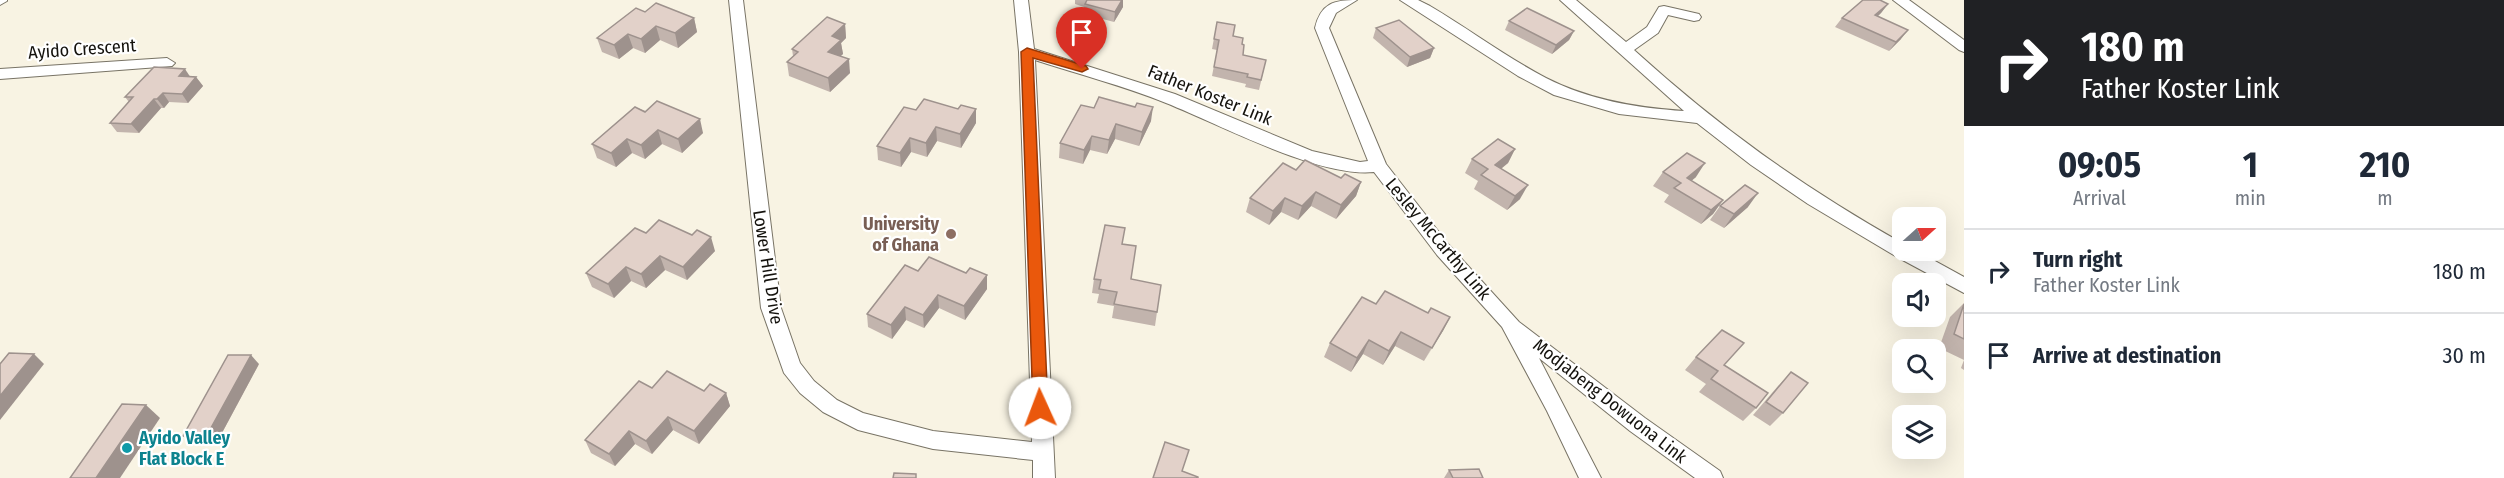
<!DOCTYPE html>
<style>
:root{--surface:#fff;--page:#f6f6f7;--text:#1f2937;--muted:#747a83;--line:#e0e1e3}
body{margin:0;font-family:"Fira Sans Condensed",sans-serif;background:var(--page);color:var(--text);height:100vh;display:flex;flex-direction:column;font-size:22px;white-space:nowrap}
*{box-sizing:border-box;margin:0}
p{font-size:20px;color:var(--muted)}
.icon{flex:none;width:33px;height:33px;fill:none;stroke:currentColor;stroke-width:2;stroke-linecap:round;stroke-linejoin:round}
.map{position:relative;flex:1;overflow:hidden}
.side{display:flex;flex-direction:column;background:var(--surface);width:540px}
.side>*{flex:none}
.hud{background:#202124;color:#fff;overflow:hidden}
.needle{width:39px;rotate:69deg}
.buttons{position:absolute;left:1892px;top:207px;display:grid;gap:12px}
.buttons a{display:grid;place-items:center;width:54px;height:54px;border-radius:12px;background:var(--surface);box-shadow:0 6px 24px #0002;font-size:30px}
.pin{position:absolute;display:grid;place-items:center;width:51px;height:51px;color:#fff;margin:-62px -26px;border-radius:50% 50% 50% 0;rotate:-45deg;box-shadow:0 0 6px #0007}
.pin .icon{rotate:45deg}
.me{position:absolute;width:66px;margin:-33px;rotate:358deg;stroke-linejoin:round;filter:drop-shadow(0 0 4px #0008)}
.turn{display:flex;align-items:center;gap:21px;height:126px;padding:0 18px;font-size:27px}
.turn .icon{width:78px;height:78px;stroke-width:2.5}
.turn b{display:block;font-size:42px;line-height:51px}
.eta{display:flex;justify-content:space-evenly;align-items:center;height:102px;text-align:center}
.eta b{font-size:36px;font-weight:700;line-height:42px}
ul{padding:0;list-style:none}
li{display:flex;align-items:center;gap:18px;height:84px;padding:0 18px;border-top:2px solid var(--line)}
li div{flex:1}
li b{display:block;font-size:22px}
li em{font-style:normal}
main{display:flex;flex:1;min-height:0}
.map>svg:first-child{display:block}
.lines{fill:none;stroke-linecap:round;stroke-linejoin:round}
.minor-casing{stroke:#787365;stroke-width:2}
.minor{fill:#fff;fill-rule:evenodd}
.wall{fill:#c2b4ad}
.shaded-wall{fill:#9e928d}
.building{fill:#e2d1c9;stroke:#9e928d;stroke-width:1.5}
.route{fill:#ea580c;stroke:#983908;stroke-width:1.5}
.education-dot{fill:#8d6e63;stroke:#fff;stroke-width:2}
.culture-dot{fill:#0f9aa8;stroke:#fff;stroke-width:2}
.labels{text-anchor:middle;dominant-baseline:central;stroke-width:4.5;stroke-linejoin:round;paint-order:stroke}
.street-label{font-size:18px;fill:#14120d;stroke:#fff}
.education-label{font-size:18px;font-weight:bold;fill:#785e54;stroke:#fff;text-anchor:end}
.culture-label{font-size:18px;font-weight:bold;fill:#0d838f;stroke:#fff;text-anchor:start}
</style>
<main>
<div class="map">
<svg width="1964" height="478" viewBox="0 0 1964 478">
<rect width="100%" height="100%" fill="#f8f3e3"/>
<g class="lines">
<g class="minor-casing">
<g id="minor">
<polygon points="0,0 7,0 7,1 0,5"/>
<path d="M729 0H743L781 308 800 363 814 381 837 400 863 413 933 431 1032 442 1019 52 1014 0H1028L1034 49 1175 94 1312 151 1360 162 1368 161 1315 28C1321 3 1334 0 1357 0L1336 13 1329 28 1386 164 1449 245 1519 322 1645 418 1720 471 1723 478H1695L1630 431 1539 358 1601 478H1579L1547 411 1502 327 1437 255 1374 172C1319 178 1219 124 1166 103 1124 86 1078 74 1035 60L1055 478H1033V460L933 449 858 430 823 412 800 393 784 373 761 308Z"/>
<path d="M1400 0H1418L1430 6C1469 29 1506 57 1546 78 1589 100 1636 108 1684 111L1560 0H1576L1626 42 1647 27 1659 7 1664 6 1699 14 1701 17 1699 20 1694 21 1668 15 1658 33 1634 50C1720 128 1801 186 1902 243V250H1915L1964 277V293L1897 257 1808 204 1751 165 1697 123 1619 114 1554 95 1518 76Z"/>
<polygon points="1893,0 1909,0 1964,40 1964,52 1959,50"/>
<polygon points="167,58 175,63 172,66 0,79 0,69"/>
</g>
</g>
<use href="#minor" class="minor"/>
</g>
<g class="wall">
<polygon points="1075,0 1123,0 1123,7 1114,22 1084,14 1084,7 1075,4"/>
<polygon points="1888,4 1881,13 1877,17 1901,39 1889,51 1835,27 1842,18"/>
<polygon points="645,12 694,18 697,32 678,48 660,40 645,53 633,48 619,59 602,52 597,38"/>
<polygon points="1509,21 1574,31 1569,40 1552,54 1505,30"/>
<polygon points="1217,22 1242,44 1243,55 1266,60 1259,90 1245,87 1246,84 1212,76 1217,50 1212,49"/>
<polygon points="845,24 846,38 841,43 843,54 840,56 850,73 830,92 789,76 787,62 793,56 792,49"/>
<polygon points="1376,28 1434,48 1430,58 1407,67 1373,38"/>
<polygon points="190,76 196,77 203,86 188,103 169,102 164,108 161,108 139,133 117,132 110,123 129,102 125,97"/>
<polygon points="1081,105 1151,121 1139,146 1115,139 1107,154 1090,150 1083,164 1059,158 1060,143"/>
<polygon points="635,107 703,133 682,153 662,144 645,159 632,153 616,167 597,158 592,144"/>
<polygon points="916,110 976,123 961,148 937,141 927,157 911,152 901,167 878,160 877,146"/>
<polygon points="1515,149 1508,163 1501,169 1520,199 1507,210 1474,189 1478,181 1465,173 1472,159"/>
<polygon points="1296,170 1341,178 1361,182 1356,196 1336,219 1311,206 1298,220 1281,212 1269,225 1246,212 1250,198"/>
<polygon points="1663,172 1696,177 1691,181 1723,200 1713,214 1701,224 1664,202 1669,195 1653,186"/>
<polygon points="1720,206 1748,207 1724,228 1710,220"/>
<polygon points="646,233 715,251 687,280 665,270 646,288 631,281 614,298 592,287 586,273"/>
<polygon points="1123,244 1131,279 1157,312 1155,326 1112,318 1114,306 1097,303 1099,294 1092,293 1094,279"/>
<polygon points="918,271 987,289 965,320 939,308 924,328 906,320 892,339 868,327 867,314"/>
<polygon points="1964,303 1964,370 1961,368 1964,360 1939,348 1950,317"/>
<polygon points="1376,304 1428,313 1450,317 1424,361 1395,346 1383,365 1363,354 1351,372 1324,357 1330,343"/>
<polygon points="1696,357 1725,365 1756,408 1743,421 1699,392 1706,384 1685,370"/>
<polygon points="259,364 216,444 192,445 183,436"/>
<polygon points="1791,372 1783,413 1770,426 1753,415 1778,386"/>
<polygon points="652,388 726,393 730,406 699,444 673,430 652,454 635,444 615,466 591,453 585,440"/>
<polygon points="1449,470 1483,478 1444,478"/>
</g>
<g class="shaded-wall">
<polygon points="1122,0 1123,0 1123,7 1114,22 1115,12"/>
<polygon points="1888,4 1881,13 1868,25 1875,15"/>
<polygon points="694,18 697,32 678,48 675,33"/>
<polygon points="845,24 846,38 841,43 843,54 830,66 828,52 832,36"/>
<polygon points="656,26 660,40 645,53 641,39"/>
<polygon points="1908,30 1901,39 1889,51 1896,42"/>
<polygon points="1574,31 1569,40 1552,54 1556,45"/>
<polygon points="628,34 633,48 619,59 614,45"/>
<polygon points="1434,48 1430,58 1407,67 1410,57"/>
<polygon points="849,59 850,73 830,92 828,78"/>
<polygon points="185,69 191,78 179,76"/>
<polygon points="196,77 203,86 188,103 182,94"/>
<polygon points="163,93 169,102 164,108 157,99"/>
<polygon points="154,99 161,108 139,133 131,124"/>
<polygon points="1153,107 1151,121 1139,146 1142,132"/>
<polygon points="976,109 976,123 961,148 960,134"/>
<polygon points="700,119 703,133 682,153 678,139"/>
<polygon points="1116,124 1115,139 1107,154 1109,140"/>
<polygon points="936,127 937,141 927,157 926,143"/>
<polygon points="658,130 662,144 645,159 641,145"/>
<polygon points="1092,136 1090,150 1083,164 1084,150"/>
<polygon points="910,138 911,152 901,167 900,153"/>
<polygon points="627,139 632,153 616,167 611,153"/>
<polygon points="1515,149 1508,163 1488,179 1495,165"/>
<polygon points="1705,163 1696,177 1679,191 1687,178"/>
<polygon points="1361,182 1356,196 1336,219 1341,205"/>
<polygon points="1528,185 1520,199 1507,210 1515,196"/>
<polygon points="1316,192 1311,206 1298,220 1302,206"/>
<polygon points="1758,193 1748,207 1724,228 1734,214"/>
<polygon points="1285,198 1281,212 1269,225 1273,211"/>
<polygon points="1723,200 1713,214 1701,224 1711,210"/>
<polygon points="711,237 715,251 687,280 683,267"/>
<polygon points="660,256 665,270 646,288 641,274"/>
<polygon points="626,267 631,281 614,298 608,284"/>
<polygon points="987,275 987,289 965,320 964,306"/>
<polygon points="938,295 939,308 924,328 923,315"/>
<polygon points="905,307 906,320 892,339 891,325"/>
<polygon points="1450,317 1443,331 1424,361 1432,348"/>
<polygon points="1401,332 1395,346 1383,365 1389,351"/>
<polygon points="1369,340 1363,354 1351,372 1357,358"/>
<polygon points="34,354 44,364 0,420 0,396"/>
<polygon points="251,355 259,364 216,444 207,435"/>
<polygon points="726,393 730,406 699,444 694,431"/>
<polygon points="146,405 160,418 120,478 96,478"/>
<polygon points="668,417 673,430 652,454 646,441"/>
<polygon points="629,431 635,444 615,466 609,454"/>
</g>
<g class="building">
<polygon points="1087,0 1122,0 1115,12 1085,4"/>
<polygon points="1863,0 1880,0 1888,4 1875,15 1908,30 1896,42 1842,18"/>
<polygon points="656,3 694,18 675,33 656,26 641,39 628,34 614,45 597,38 636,8 645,12"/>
<polygon points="1527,8 1574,31 1556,45 1509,21"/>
<polygon points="827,17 845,24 832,36 841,40 828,52 849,59 828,78 787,62 798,52 792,49"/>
<polygon points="1399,20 1434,48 1410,57 1376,28"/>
<polygon points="1217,22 1235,25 1233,36 1243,38 1242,44 1244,45 1243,55 1266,60 1261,80 1247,77 1248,74 1214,67 1219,40 1214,39"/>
<polygon points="154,67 185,69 179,76 196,77 182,94 163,93 157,99 154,99 131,124 110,123 133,97 125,97"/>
<polygon points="1099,97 1135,107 1137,103 1153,107 1142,132 1116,124 1109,140 1092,136 1084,150 1060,143 1081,105 1094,108"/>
<polygon points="924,99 958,109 961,105 976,109 960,134 936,127 926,143 910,138 900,153 877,146 904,107 916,110"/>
<polygon points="657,101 700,119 678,139 658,130 641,145 627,139 611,153 592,144 635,107 645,112"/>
<polygon points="1498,139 1515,149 1495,165 1528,185 1515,196 1481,175 1488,169 1472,159"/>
<polygon points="1687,153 1705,163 1687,178 1723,200 1711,210 1674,188 1681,183 1663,172"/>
<polygon points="1305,160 1341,178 1345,174 1361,182 1341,205 1316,192 1302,206 1285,198 1273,211 1250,198 1283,163 1296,170"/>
<polygon points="1745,185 1758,193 1734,214 1720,206"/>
<polygon points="659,220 692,235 697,230 711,237 683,267 660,256 641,274 626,267 608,284 586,273 635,228 646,233"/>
<polygon points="1105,225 1125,228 1122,244 1136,246 1131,279 1161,285 1157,312 1114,304 1117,292 1099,289 1101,280 1094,279"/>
<polygon points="929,257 966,273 970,268 987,275 964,306 938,295 923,315 905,307 891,325 867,314 905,265 918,271"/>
<polygon points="1385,291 1428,313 1431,308 1450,317 1432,348 1401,332 1389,351 1369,340 1357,358 1330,343 1362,297 1376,304"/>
<polygon points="1964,304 1964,339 1954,334"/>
<polygon points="1722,330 1744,343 1724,365 1768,393 1756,408 1711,379 1718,371 1696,357"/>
<polygon points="9,353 34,354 0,396 0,364"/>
<polygon points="228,355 251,355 207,435 183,436"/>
<polygon points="667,371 704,391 710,384 726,393 694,431 668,417 646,441 629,431 609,454 585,440 639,381 652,388"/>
<polygon points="1791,372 1808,383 1783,413 1766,402"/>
<polygon points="122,404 146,405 96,478 70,478"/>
<polygon points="1165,442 1189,450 1182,471 1198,477 1198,478 1153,478"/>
<polygon points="1479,469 1483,478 1453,478 1449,470"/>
<polygon points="894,473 916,474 916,478 893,478"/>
</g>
<polygon class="route" points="1027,48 1086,66 1088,69 1082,72 1033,58 1048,408 1046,412 1040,414 1035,412 1033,408 1021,52"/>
<circle class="education-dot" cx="951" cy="234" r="6"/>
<circle class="culture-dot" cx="127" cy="448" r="6"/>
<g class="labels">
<g class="street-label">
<text transform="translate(82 49) rotate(-4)">Ayido Crescent</text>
<text transform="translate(1210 95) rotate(22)">Father Koster Link</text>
<text transform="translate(1438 239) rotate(50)">Lesley McCarthy Link</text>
<text transform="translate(768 267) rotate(81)">Lower Hill Drive</text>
<text transform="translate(1610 401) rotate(38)">Modjabeng Dowuona Link</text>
</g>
<g class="education-label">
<text x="939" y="224">University<tspan x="939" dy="21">of Ghana</tspan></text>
</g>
<g class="culture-label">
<text x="139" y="438">Ayido Valley<tspan x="139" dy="21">Flat Block E</tspan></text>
</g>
</g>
</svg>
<div class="buttons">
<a><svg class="needle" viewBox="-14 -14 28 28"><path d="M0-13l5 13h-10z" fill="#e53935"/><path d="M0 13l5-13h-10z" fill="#747a83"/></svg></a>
<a><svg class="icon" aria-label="sound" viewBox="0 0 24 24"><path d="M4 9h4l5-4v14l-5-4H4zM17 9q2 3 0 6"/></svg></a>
<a><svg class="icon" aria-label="search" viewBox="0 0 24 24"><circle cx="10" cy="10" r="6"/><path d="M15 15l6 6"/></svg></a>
<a><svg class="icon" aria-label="layers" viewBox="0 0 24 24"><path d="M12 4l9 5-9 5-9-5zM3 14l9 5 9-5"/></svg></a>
</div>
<div class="pin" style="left:1082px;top:69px;background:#d93025"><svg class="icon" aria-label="arrive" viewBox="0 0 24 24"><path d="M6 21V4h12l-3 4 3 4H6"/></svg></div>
<svg class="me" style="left:1040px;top:408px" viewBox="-20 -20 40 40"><circle r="19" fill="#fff"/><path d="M0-13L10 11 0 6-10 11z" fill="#ea580c"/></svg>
</div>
<section class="side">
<div class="hud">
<div class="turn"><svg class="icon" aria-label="right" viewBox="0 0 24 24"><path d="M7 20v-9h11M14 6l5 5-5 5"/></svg><div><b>180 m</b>Father Koster Link</div></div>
</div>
<div class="eta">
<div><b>09:05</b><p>Arrival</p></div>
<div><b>1</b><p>min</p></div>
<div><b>210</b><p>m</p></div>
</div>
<ul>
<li><svg class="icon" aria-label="right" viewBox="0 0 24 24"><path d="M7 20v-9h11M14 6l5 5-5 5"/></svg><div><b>Turn right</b><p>Father Koster Link</p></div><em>180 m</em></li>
<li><svg class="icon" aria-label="arrive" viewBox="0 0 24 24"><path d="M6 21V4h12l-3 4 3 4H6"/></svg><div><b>Arrive at destination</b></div><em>30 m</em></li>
</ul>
</section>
</main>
